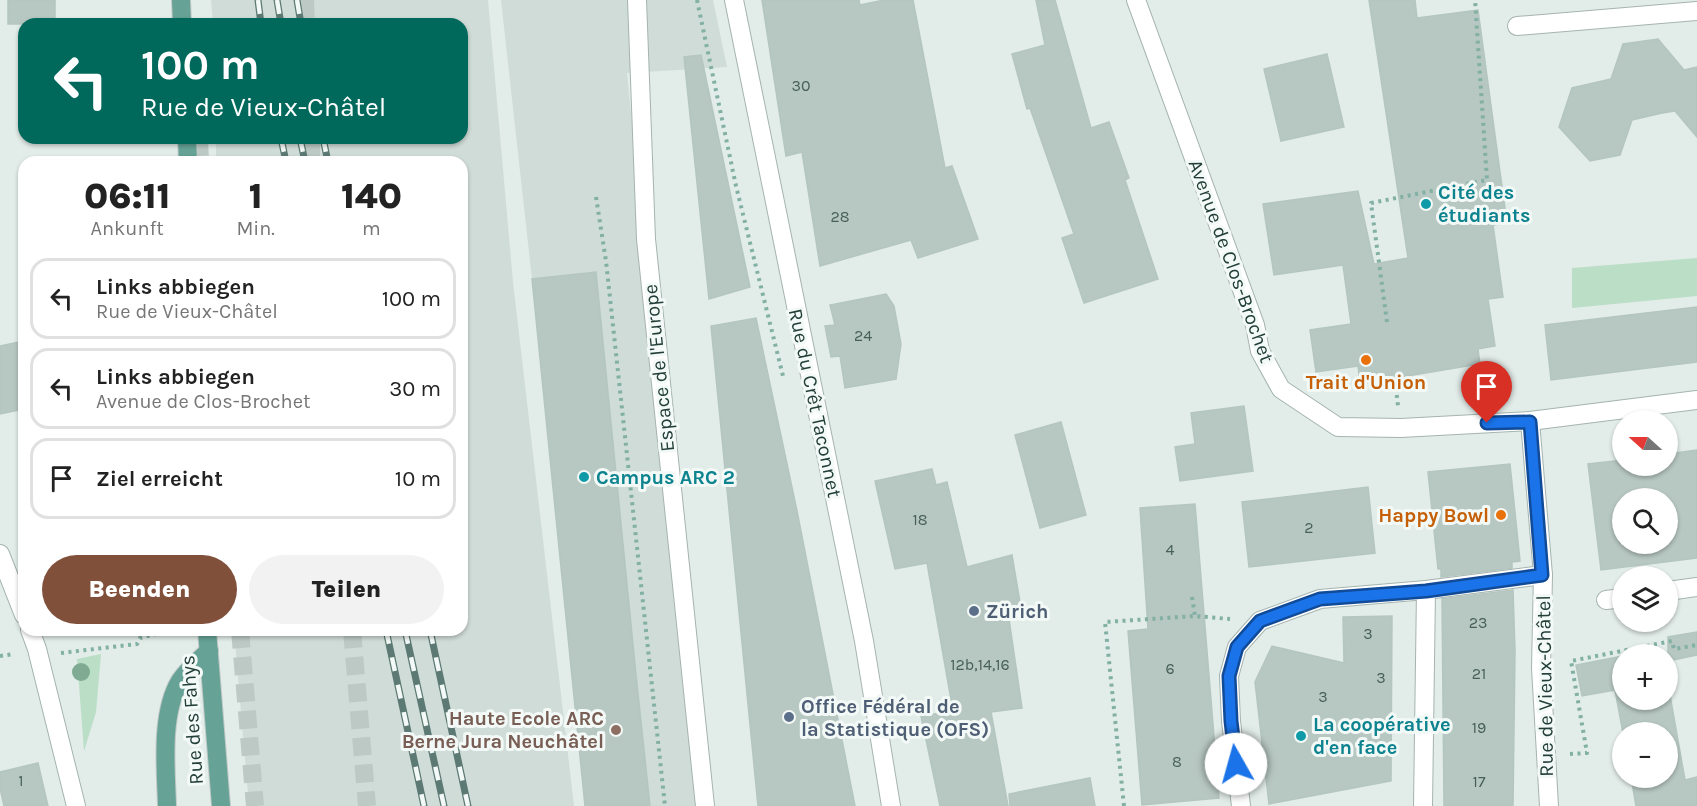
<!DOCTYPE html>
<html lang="de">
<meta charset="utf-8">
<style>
:root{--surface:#fff;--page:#f2f2f2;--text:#222;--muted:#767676;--line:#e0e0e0;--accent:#80503b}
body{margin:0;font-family:Karla,sans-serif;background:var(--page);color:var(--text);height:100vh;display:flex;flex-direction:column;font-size:22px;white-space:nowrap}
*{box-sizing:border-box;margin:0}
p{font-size:20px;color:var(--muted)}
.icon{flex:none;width:33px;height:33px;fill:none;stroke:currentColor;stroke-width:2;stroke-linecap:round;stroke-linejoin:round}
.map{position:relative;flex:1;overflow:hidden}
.details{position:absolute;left:18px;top:156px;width:450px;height:480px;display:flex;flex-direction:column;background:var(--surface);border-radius:18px;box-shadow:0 2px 4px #0004}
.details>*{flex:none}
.top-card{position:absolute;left:18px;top:18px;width:450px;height:126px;border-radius:18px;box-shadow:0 2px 4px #0004;background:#00695c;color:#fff;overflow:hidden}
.needle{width:39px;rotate:291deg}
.fabs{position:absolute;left:1612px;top:410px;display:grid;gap:12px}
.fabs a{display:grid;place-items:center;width:66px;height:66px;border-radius:50%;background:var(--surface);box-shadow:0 2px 4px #0004;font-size:30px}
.pin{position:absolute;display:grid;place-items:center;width:51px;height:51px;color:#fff;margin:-62px -26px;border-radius:50% 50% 50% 0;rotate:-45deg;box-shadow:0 0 6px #0007}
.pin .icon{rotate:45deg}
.me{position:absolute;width:66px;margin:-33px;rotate:353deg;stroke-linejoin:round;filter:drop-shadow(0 0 4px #0008)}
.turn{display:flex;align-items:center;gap:21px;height:126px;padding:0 24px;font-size:27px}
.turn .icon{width:78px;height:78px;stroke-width:2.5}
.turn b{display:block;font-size:42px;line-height:51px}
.eta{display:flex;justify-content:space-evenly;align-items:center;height:102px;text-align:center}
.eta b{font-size:36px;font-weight:800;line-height:42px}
.primary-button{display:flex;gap:12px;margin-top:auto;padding:12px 24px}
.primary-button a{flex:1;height:69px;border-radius:36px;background:var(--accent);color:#fff;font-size:24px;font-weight:800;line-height:69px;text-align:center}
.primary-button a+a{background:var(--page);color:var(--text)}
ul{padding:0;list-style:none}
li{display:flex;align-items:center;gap:18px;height:81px;margin:0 12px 9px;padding:0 12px;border:3px solid var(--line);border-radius:18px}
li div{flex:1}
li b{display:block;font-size:22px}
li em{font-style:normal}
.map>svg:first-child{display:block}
.built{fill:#d0dcd7}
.green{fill:#bbdec6}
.building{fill:#b7c7c1;stroke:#b4c6c0;stroke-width:1.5;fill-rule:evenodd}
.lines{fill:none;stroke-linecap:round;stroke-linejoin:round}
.highway-tunnel{stroke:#bcc9c5;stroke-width:18;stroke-dasharray:18 9;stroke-linecap:butt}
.minor-casing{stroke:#a5b4b0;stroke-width:20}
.major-casing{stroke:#c1c9c7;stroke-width:20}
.path{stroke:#82b0a4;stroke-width:4;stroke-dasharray:3 4.5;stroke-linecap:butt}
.minor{stroke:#fff;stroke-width:18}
.major{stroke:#66a296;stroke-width:18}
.rail-casing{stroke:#5c7973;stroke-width:7}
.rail{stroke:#f3f9f6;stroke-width:4.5;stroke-dasharray:14;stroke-linecap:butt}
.tree{fill:#7eab92}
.route-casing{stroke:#114b97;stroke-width:15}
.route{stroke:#1a73e8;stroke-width:10}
.culture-dot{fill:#0f9aa8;stroke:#f3f9f6;stroke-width:2}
.food-dot{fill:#e8710a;stroke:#f3f9f6;stroke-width:2}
.service-dot{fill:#5c6f8a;stroke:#f3f9f6;stroke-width:2}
.education-dot{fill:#8d6e63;stroke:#f3f9f6;stroke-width:2}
.labels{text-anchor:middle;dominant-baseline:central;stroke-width:6;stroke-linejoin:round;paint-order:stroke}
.number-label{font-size:16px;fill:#47605a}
.culture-label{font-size:20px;font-weight:bold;fill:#0d838f;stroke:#f3f9f6;text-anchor:start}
.street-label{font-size:20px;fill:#223e38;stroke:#f3f9f6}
.food-label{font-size:20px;font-weight:bold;fill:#c56008;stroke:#f3f9f6}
.service-label{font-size:20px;font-weight:bold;fill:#4e5e75;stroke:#f3f9f6;text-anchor:start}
.education-label{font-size:20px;font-weight:bold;fill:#785e54;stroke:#f3f9f6;text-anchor:end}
</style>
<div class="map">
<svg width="1697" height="806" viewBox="0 0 1697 806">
<rect width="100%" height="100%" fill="#e2ece8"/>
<g class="built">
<polygon points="211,0 488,0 513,282 574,806 249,806 234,630 462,630 462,162 216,162 216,138 462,138 462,24 213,24"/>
<polygon points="501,0 713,0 727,67 627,73 700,806 586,806 532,279"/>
</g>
<g class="green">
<polygon points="1697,258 1697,296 1572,308 1572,268"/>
<polygon points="101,654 96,712 84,751 77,659"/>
</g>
<g class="building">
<rect x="8" y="0" width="47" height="24"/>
<polygon points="762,0 859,0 860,5 884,0 913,0 945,168 952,166 978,239 918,258 911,240 820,266 802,152 786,156"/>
<polygon points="1036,0 1055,0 1091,128 1109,122 1129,178 1125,180 1158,279 1084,303 1062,238 1074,234 1030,108 1027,109 1012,54 1045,45"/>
<polygon points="1369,0 1415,0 1417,18 1478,10 1507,223 1493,225 1503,297 1488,299 1495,346 1478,349 1480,364 1360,384 1358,366 1316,372 1310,330 1351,324 1343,265 1274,275 1263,204 1358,191 1374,264 1408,258"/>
<polygon points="1658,39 1684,70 1697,67 1697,137 1675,111 1662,113 1632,120 1620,155 1590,161 1559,127 1572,88 1611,79 1623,44"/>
<polygon points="1327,54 1344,127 1281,141 1264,69"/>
<polygon points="701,55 750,287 709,299 684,57"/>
<polygon points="596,272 636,675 650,806 585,806 532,279"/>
<polygon points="886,294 894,306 901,344 896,379 845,388 840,356 831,357 825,326 835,325 830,305"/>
<polygon points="1697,307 1697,362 1551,380 1545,325"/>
<polygon points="756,318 797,511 855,806 758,806 711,326"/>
<polygon points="24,341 24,409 0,414 0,346"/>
<polygon points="1244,406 1253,471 1180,481 1175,447 1195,444 1191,413"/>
<polygon points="1061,422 1086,515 1040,528 1015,435"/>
<path d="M1697 450V558L1601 570 1588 464 1623 460V465H1668V454ZM1623 498H1668V543H1623Z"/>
<polygon points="1510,464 1520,561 1512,562 1512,568 1441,577 1441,569 1438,569 1428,472"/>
<polygon points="932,469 936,485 947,482 967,567 1012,555 1022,614 1009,619 1022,708 991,712 1008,806 940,806 921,716 953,711 927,563 895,569 875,481"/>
<polygon points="1368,487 1375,553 1249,567 1242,502"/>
<polygon points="1195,504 1219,798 1142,805 1128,631 1148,629 1140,508"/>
<polygon points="1513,590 1515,651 1513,806 1444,806 1442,599"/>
<polygon points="1392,616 1391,781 1269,804 1255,682 1272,646 1344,663 1343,617"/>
<polygon points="1697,632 1697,655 1668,661 1668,637"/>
<polygon points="1623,656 1623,699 1668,699 1668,684 1685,780 1697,777 1697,806 1636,806 1631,777 1668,777 1668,732 1623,733 1615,690 1582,696 1576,665"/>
<polygon points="38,763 48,806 4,806 0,788 0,772"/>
<polygon points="1090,778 1095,806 1010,806 1009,794"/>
</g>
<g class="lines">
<g class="highway-tunnel">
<polyline points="305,0 306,24"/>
<polyline points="199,138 200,162"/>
<polyline points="311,138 311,162"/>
<polyline points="240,630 255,806"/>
<polyline points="352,630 367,806"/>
</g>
<g class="minor-casing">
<g id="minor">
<polyline points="637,0 646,239 705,806"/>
<polyline points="734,0 864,641 891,806"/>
<polyline points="1136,0 1255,325 1260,351 1281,389 1338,427 1401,428 1530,421 1697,400"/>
<polyline points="1517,26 1697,11"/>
<polyline points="1530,421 1543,575 1541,668 1549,806"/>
<polyline points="0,554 24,615"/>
<polyline points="1668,591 1697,587"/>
<polyline points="1606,600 1623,598"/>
<polyline points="30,630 37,649 76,806"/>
<polyline points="1241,806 1231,721 1229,676 1237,647 1260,621 1320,599 1426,590 1543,575"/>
<polyline points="1423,806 1426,590"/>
</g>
</g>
<g class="major-casing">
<g id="major">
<polyline points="181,0 182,24"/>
<polyline points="187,138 188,162"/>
<polyline points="207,630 221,806"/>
<path d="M167 806C166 769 160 714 180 681 187 670 199 660 209 651"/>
</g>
</g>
<g class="path">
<polyline points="697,0 736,186 783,376"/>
<polyline points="596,197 606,261 665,806"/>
<polyline points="1387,322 1371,203 1487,180 1475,0"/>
<polyline points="1395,380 1398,406"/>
<polyline points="1192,597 1195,616"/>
<polyline points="61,653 137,644 140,638 172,630"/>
<polyline points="0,656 14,654"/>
<polyline points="1570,754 1587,753 1571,661 1672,641 1674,649 1697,645"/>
<polyline points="1124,806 1105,622 1195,616 1230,619"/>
</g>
<use href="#minor" class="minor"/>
<use href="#major" class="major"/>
<g class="rail-casing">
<g id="rail">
<polyline points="258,0 261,24"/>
<polyline points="277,0 281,24"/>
<polyline points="297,0 301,24"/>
<polyline points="281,138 286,162"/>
<polyline points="300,138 305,162"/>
<polyline points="323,138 328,162"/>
<polyline points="386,630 424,806"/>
<polyline points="405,630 444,806"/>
<polyline points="430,630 468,806"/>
</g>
</g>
<use href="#rail" class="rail"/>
</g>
<circle class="tree" cx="81" cy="672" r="9"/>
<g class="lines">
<g class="route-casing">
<polyline id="route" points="1236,764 1231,721 1229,676 1237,647 1260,621 1320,599 1426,591 1542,575 1530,422 1487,423"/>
</g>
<use href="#route" class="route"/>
</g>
<g class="culture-dot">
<circle cx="1426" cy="204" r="6"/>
<circle cx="584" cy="477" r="6"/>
<circle cx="1301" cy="736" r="6"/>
</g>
<g class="food-dot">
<circle cx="1366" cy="360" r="6"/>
<circle cx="1501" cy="515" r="6"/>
</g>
<g class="service-dot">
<circle cx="974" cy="611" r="6"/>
<circle cx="789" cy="717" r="6"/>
</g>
<circle class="education-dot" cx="616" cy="730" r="6"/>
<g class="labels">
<g class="number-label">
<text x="801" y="85">30</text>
<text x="840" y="216">28</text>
<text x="863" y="335">24</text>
<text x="920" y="519">18</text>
<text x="1309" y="527">2</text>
<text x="1170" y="549">4</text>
<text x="1478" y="622">23</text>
<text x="1368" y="633">3</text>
<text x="980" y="664">12b,14,16</text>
<text x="1170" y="668">6</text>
<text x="1479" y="673">21</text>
<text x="1381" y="677">3</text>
<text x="1323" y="696">3</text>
<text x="1479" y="727">19</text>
<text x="1177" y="761">8</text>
<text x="21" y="780">1</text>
<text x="1479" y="781">17</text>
</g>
<g class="culture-label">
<text x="1438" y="192">Cité des<tspan x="1438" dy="23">étudiants</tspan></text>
<text x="596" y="477">Campus ARC 2</text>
<text x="1313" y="724">La coopérative<tspan x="1313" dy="23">d'en face</tspan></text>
</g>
<g class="street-label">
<text transform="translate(1231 261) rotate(70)">Avenue de Clos-Brochet</text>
<text transform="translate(659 368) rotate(-96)">Espace de l'Europe</text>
<text transform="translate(815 403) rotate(78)">Rue du Crêt Taconnet</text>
<text transform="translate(1545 686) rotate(-91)">Rue de Vieux-Châtel</text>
<text transform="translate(192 720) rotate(-94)">Rue des Fahys</text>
</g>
<g class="food-label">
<text x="1366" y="382">Trait d'Union</text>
<text x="1489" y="515" text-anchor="end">Happy Bowl</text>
</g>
<g class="service-label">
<text x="986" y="611">Zürich</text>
<text x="801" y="706">Office Fédéral de<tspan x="801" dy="23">la Statistique (OFS)</tspan></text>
</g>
<g class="education-label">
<text x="604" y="718">Haute Ecole ARC<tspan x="604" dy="23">Berne Jura Neuchâtel</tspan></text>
</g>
</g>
</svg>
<div class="fabs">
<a><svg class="needle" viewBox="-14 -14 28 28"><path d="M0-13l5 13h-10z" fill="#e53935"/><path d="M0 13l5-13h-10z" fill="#767676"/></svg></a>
<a><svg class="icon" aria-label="search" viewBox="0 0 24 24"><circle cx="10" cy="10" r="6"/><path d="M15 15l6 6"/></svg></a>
<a><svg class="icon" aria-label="layers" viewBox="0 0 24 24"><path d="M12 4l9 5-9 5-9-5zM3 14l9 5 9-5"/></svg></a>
<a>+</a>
<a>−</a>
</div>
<div class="pin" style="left:1487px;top:423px;background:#d93025"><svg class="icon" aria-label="arrive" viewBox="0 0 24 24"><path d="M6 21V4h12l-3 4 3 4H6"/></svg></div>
<svg class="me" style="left:1236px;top:764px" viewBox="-20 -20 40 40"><circle r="19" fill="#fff"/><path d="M0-13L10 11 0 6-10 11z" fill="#1a73e8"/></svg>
<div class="top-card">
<div class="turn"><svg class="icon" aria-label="left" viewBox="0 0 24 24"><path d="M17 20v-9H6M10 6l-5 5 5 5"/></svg><div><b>100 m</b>Rue de Vieux-Châtel</div></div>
</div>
<section class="details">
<div class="eta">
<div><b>06:11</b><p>Ankunft</p></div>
<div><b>1</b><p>Min.</p></div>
<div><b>140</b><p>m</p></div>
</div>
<ul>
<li><svg class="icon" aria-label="left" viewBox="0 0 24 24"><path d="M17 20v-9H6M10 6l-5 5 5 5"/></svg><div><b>Links abbiegen</b><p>Rue de Vieux-Châtel</p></div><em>100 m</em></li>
<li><svg class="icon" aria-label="left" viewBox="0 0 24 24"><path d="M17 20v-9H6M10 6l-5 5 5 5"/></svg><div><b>Links abbiegen</b><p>Avenue de Clos-Brochet</p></div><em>30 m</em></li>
<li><svg class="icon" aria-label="arrive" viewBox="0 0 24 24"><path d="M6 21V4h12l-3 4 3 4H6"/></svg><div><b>Ziel erreicht</b></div><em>10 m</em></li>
</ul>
<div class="primary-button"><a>Beenden</a><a>Teilen</a></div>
</section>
</div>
